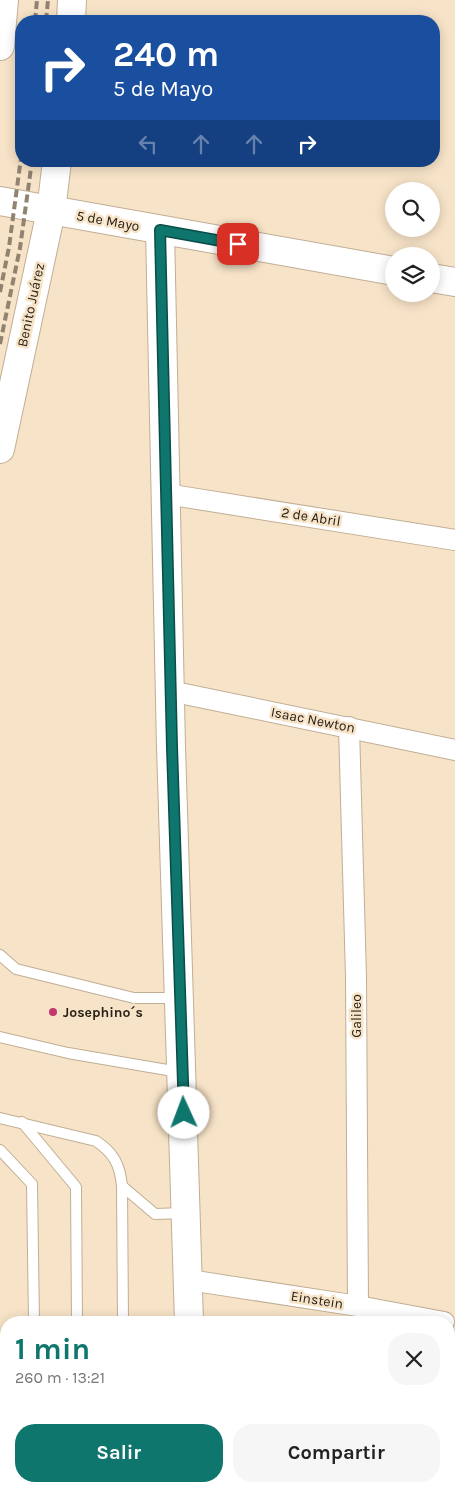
<!DOCTYPE html>
<html lang="es">
<meta charset="utf-8">
<style>
:root{--surface:#fff;--page:#f6f6f6;--text:#222;--muted:#767676;--accent:#0f766e}
body{margin:0;font-family:Karla,sans-serif;background:var(--page);color:var(--text);height:100vh;display:flex;flex-direction:column;font-size:19px;white-space:nowrap}
*{box-sizing:border-box;margin:0}
p{font-size:16px;color:var(--muted)}
.icon{flex:none;width:28px;height:28px;fill:none;stroke:currentColor;stroke-width:2;stroke-linecap:round;stroke-linejoin:round}
.map{position:relative;flex:1;overflow:hidden}
.drawer{position:absolute;left:0px;top:1316px;width:455px;height:176px;display:flex;flex-direction:column;background:var(--surface);border-radius:20px 20px 0 0;box-shadow:0 2px 12px #0003}
.drawer>*{flex:none}
.banner{position:absolute;left:15px;top:15px;width:425px;height:152px;border-radius:20px;box-shadow:0 2px 12px #0003;background:#1a4fa0;color:#fff;overflow:hidden}
.controls{position:absolute;left:385px;top:182px;display:grid;gap:10px}
.controls a{display:grid;place-items:center;width:55px;height:55px;border-radius:50%;background:var(--surface);box-shadow:0 2px 12px #0003;font-size:25px}
.pin{position:absolute;display:grid;place-items:center;width:42px;height:42px;color:#fff;margin:-21px;border-radius:10px;box-shadow:0 2px 8px #0006}
.me{position:absolute;width:55px;margin:-28px;rotate:358deg;stroke-linejoin:round;filter:drop-shadow(0 0 4px #0008)}
.turn{display:flex;align-items:center;gap:18px;height:105px;padding:0 15px;font-size:22px}
.turn .icon{width:65px;height:65px;stroke-width:2.5}
.turn b{display:block;font-size:35px;line-height:42px}
.lanes{display:flex;align-items:center;height:48px;padding:0 15px;background:#0003;justify-content:center;gap:25px;direction:ltr}
.lanes .off{opacity:.35}
.round{display:grid;place-items:center;flex:none;width:52px;height:52px;border-radius:20px;background:var(--page)}
.headline{display:flex;align-items:center;justify-content:space-between;height:85px;padding:0 15px}
h1{font-size:30px;font-weight:700;line-height:38px;color:var(--accent)}
.action{display:flex;gap:10px;margin-top:auto;padding:10px 15px}
.action a{flex:1;height:58px;border-radius:20px;background:var(--accent);color:#fff;font-size:20px;font-weight:700;line-height:58px;text-align:center}
.action a+a{background:var(--page);color:var(--text)}
.map>svg:first-child{display:block}
.lines{fill:none;stroke-linecap:round;stroke-linejoin:round}
.lane-casing{stroke:#c1ae94;stroke-width:12}
.street-casing{stroke:#c1ae94;stroke-width:22}
.secondary-casing{stroke:#c1ae94;stroke-width:30}
.primary-casing{stroke:#c1ae94;stroke-width:30}
.lane{stroke:#fff;stroke-width:10}
.street{stroke:#fff;stroke-width:20}
.secondary{stroke:#fff;stroke-width:28}
.primary{stroke:#fff;stroke-width:28}
.rail{stroke:#918370;stroke-width:4;stroke-dasharray:8 4;stroke-linecap:butt}
.route-casing{stroke:#0a4d48;stroke-width:12}
.route{stroke:#0f766e;stroke-width:9}
.poi-dot{fill:#c3376d;stroke:#f7e3c7;stroke-width:2}
.labels{text-anchor:middle;dominant-baseline:central;stroke-width:5;stroke-linejoin:round;paint-order:stroke}
.street-label{font-size:14px;fill:#282117;stroke:#f7e3c7}
.poi-label{font-size:14px;font-weight:bold;fill:#282117;stroke:#f7e3c7;text-anchor:start}
</style>
<div class="map">
<svg width="455" height="1492" viewBox="0 0 455 1492">
<rect width="100%" height="100%" fill="#f7e3c7"/>
<g class="lines">
<g class="lane-casing">
<g id="lane">
<polyline points="0,955 16,969 134,998 177,998"/>
<polyline points="0,1037 68,1053 179,1072"/>
<path d="M0 1118 96 1141C114 1153 120 1165 122 1186L155 1214 184 1213"/>
<polyline points="22,1122 76,1187 77,1322"/>
<polyline points="0,1150 32,1184 34,1322"/>
<polyline points="122,1186 123,1322"/>
<polyline points="37,1486 37,1492"/>
<polyline points="79,1486 79,1492"/>
<polyline points="124,1486 125,1492"/>
</g>
</g>
<g class="street-casing">
<g id="street">
<polyline points="166,494 455,540"/>
<polyline points="170,691 455,750"/>
<polyline points="349,727 356,977 358,1306"/>
<polyline points="189,1280 358,1306 444,1322"/>
<polyline points="438,1486 455,1489"/>
</g>
</g>
<g class="secondary-casing">
<g id="secondary">
<polyline points="0,201 394,271"/>
<polyline points="160,230 171,747 189,1322"/>
<polyline points="431,278 455,282"/>
<polyline points="188,1492 188,1486"/>
</g>
</g>
<g class="primary-casing">
<g id="primary">
<polyline points="71,21 72,0"/>
<polyline points="0,46 4,0"/>
<polyline points="0,449 51,211 57,161"/>
</g>
</g>
<use href="#lane" class="lane"/>
<use href="#street" class="street"/>
<use href="#secondary" class="secondary"/>
<use href="#primary" class="primary"/>
<g class="rail">
<polyline points="35,21 37,0"/>
<polyline points="46,21 48,0"/>
<polyline points="0,292 9,247 21,158"/>
<polyline points="0,344 20,248 32,161"/>
</g>
</g>
<g class="lines">
<g class="route-casing">
<polyline id="route" points="184,1113 172,747 160,230 238,244"/>
</g>
<use href="#route" class="route"/>
</g>
<circle class="poi-dot" cx="53" cy="1012" r="5"/>
<g class="labels">
<g class="street-label">
<text transform="translate(108 221) rotate(10)">5 de Mayo</text>
<text transform="translate(31 305) rotate(-78)">Benito Juárez</text>
<text transform="translate(311 517) rotate(9)">2 de Abril</text>
<text transform="translate(313 720) rotate(11)">Isaac Newton</text>
<text transform="translate(356 1016) rotate(-90)">Galileo</text>
<text transform="translate(317 1300) rotate(9)">Einstein</text>
</g>
<g class="poi-label">
<text x="63" y="1012">Josephino´s</text>
</g>
</g>
</svg>
<div class="controls">
<a><svg class="icon" aria-label="search" viewBox="0 0 24 24"><circle cx="10" cy="10" r="6"/><path d="M15 15l6 6"/></svg></a>
<a><svg class="icon" aria-label="layers" viewBox="0 0 24 24"><path d="M12 4l9 5-9 5-9-5zM3 14l9 5 9-5"/></svg></a>
</div>
<div class="pin" style="left:238px;top:244px;background:#d93025"><svg class="icon" aria-label="arrive" viewBox="0 0 24 24"><path d="M6 21V4h12l-3 4 3 4H6"/></svg></div>
<svg class="me" style="left:184px;top:1113px" viewBox="-20 -20 40 40"><circle r="19" fill="#fff"/><path d="M0-13L10 11 0 6-10 11z" fill="#0f766e"/></svg>
<div class="banner">
<div class="turn"><svg class="icon" aria-label="right" viewBox="0 0 24 24"><path d="M7 20v-9h11M14 6l5 5-5 5"/></svg><div><b>240 m</b>5 de Mayo</div></div>
<div class="lanes"><svg class="icon off" aria-label="left" viewBox="0 0 24 24"><path d="M17 20v-9H6M10 6l-5 5 5 5"/></svg><svg class="icon off" aria-label="ahead" viewBox="0 0 24 24"><path d="M12 20V5M6 11l6-6 6 6"/></svg><svg class="icon off" aria-label="ahead" viewBox="0 0 24 24"><path d="M12 20V5M6 11l6-6 6 6"/></svg><svg class="icon" aria-label="right" viewBox="0 0 24 24"><path d="M7 20v-9h11M14 6l5 5-5 5"/></svg></div>
</div>
<section class="drawer">
<div class="headline"><div><h1>1 min</h1><p>260 m · 13:21</p></div><a class="round"><svg class="icon" aria-label="close" viewBox="0 0 24 24"><path d="M6 6l12 12M18 6L6 18"/></svg></a></div>
<div class="action"><a>Salir</a><a>Compartir</a></div>
</section>
</div>
